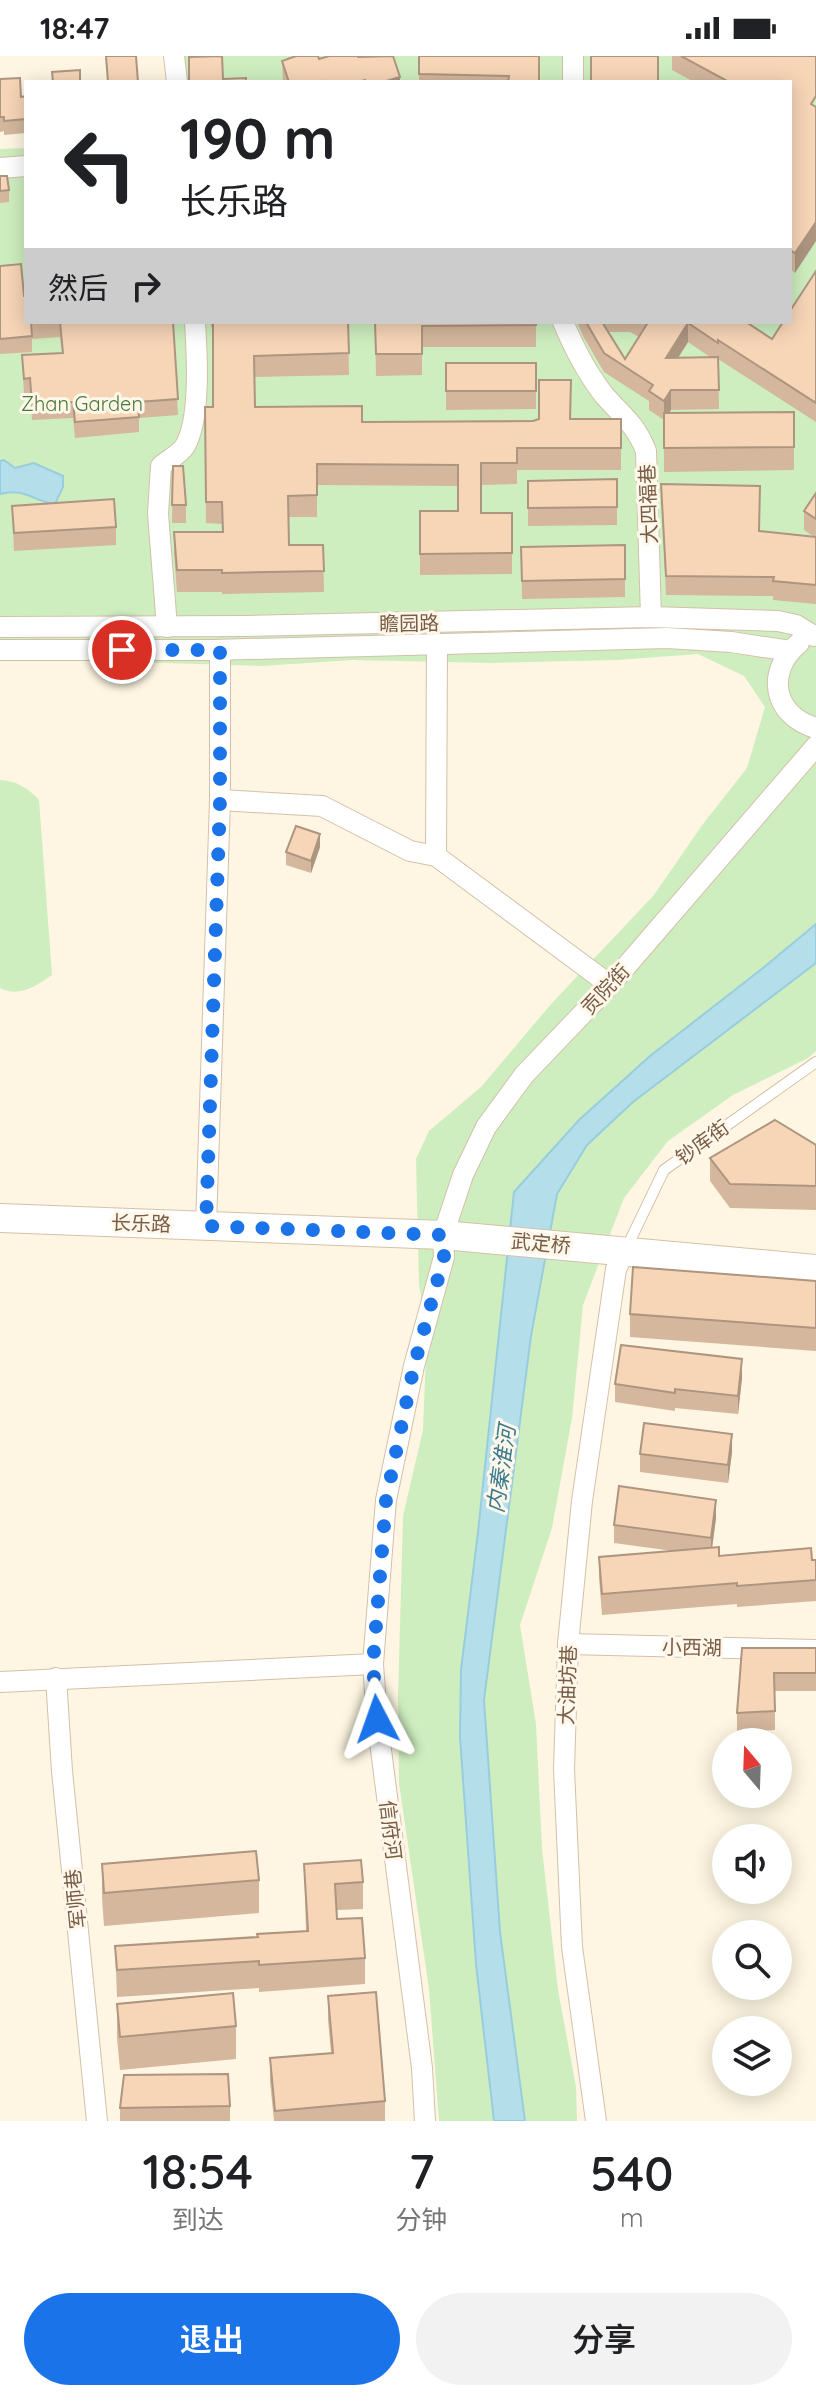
<!DOCTYPE html>
<html lang="zh">
<meta charset="utf-8">
<style>
:root{--surface:#fff;--page:#f2f2f2;--text:#202124;--muted:#757577;--accent:#1a73e8}
body{margin:0;font-family:Quicksand,"Noto Sans SC",sans-serif;background:var(--page);color:var(--text);height:100vh;display:flex;flex-direction:column;font-size:30px;white-space:nowrap}
*{box-sizing:border-box;margin:0}
p{font-size:26px;color:var(--muted)}
.icon{flex:none;width:44px;height:44px;fill:none;stroke:currentColor;stroke-width:2;stroke-linecap:round;stroke-linejoin:round}
.map{position:relative;height:2065px;overflow:hidden}
.drawer{display:flex;flex-direction:column;background:var(--surface);flex:1}
.drawer>*{flex:none}
.hud{position:absolute;left:24px;top:24px;width:768px;height:244px;border-radius:0px;box-shadow:0 4px 20px #0003;background:#fff;color:var(--text);overflow:hidden}
.needle{width:52px;rotate:341deg}
.tools{position:absolute;left:712px;top:1672px;display:grid;gap:16px}
.tools a{display:grid;place-items:center;width:80px;height:80px;border-radius:50%;background:var(--surface);box-shadow:0 4px 20px #0003;font-size:40px}
.pin{position:absolute;display:grid;place-items:center;width:68px;height:68px;color:#fff;margin:-34px;border:4px solid #fff;border-radius:50%;box-shadow:0 2px 8px #0007}
.me{position:absolute;width:88px;margin:-44px;rotate:356deg;stroke-linejoin:round;filter:drop-shadow(0 0 6px #0008)}
.turn{display:flex;align-items:center;gap:28px;height:168px;padding:0 24px;font-size:36px}
.turn .icon{width:104px;height:104px;stroke-width:2.5}
.turn b{display:block;font-size:56px;line-height:68px}
.then{display:flex;align-items:center;height:76px;padding:0 24px;background:#0003;gap:16px;font-size:30px}
.eta{display:flex;justify-content:space-evenly;align-items:center;height:136px;text-align:center}
.eta b{font-size:48px;font-weight:600;line-height:56px}
.cta{display:flex;gap:16px;margin-top:auto;padding:16px 24px}
.cta a{flex:1;height:92px;border-radius:48px;background:var(--accent);color:#fff;font-size:32px;font-weight:600;line-height:92px;text-align:center}
.cta a+a{background:var(--page);color:var(--text)}
.status{display:flex;justify-content:space-between;align-items:center;height:56px;padding:0 40px;background:var(--surface);direction:ltr}
.status svg{height:22px;fill:currentColor}
.map>svg:first-child{display:block}
.green{fill:#ceeebf}
.water{fill:#b4deea;stroke:#99cddd;stroke-width:2}
.lines{fill:none;stroke-linecap:round;stroke-linejoin:round}
.service-casing{stroke:#d3c0aa;stroke-width:12}
.minor-casing{stroke:#d3c0aa;stroke-width:22}
.secondary-casing{stroke:#d7c0a7;stroke-width:30}
.service{stroke:#fff;stroke-width:10}
.minor{stroke:#fff;stroke-width:20}
.secondary{stroke:#fff;stroke-width:28}
.wall{fill:#d4b79d;fill-rule:evenodd}
.shaded-wall{fill:#ad9580}
.building{fill:#f7d5b7;stroke:#ad9580;stroke-width:2}
.route{stroke:#1a73e8;stroke-width:14;stroke-dasharray:0 25.2}
.labels{text-anchor:middle;dominant-baseline:central;stroke-width:6;stroke-linejoin:round;paint-order:stroke}
.park-label{font-size:20px;fill:#477a3a;stroke:#fff8ea}
.street-label{font-size:20px;fill:#795c46;stroke:#fff8ea}
.water-label{font-size:22px;font-style:italic;fill:#3c7a8f;stroke:#fff8ea}
</style>
<div class="status"><b>18:47</b><svg viewBox="0 0 49 12"><path d="M0 12V9h3v3zM5 12V6h3v6zM10 12V3h3v9zM15 12V0h3v12zM26 1h20v11H26zM47 4h2v5h-2z"/></svg></div>
<div class="map">
<svg width="816" height="2065" viewBox="0 0 816 2065">
<rect width="100%" height="100%" fill="#fef6e2"/>
<g class="green">
<polygon points="180,0 816,0 816,995 808,1002 733,1039 668,1085 624,1142 583,1249 572,1362 552,1472 520,1569 536,1668 542,1793 558,1934 576,2031 577,2065 439,2065 429,1933 399,1727 398,1642 403,1460 423,1374 427,1274 419,1229 416,1103 429,1075 481,1031 552,947 654,839 703,768 747,712 765,651 744,620 698,598 617,604 491,607 353,604 262,610 0,602 0,93 26,92 26,266 790,266 790,26 183,26"/>
<path d="M0 724C17 725 28 732 39 744L52 919C36 930 19 942 0 932Z"/>
</g>
<g class="water">
<path d="M4 404 15 412 34 407 63 420V431L55 448C34 446 25 431 0 438V405Z"/>
<polygon points="816,868 816,907 633,1046 587,1089 557,1138 531,1280 484,1644 500,1876 525,2065 494,2065 476,1908 460,1681 461,1614 478,1476 514,1136 579,1064 650,1000 763,912"/>
</g>
<g class="lines">
<g class="service-casing">
<polyline id="service" points="626,1193 664,1114 816,1006"/>
</g>
<g class="minor-casing">
<g id="minor">
<polyline points="174,0 177,26"/>
<polyline points="573,0 573,26"/>
<polyline points="0,112 26,110"/>
<path d="M563 266C574 292 586 316 604 339 622 360 635 367 646 395L651 561"/>
<polyline points="0,571 245,570 651,561 778,565 796,569 814,580"/>
<path d="M167 571 158 458 161 410C168 404 180 398 185 390 201 362 197 298 195 266"/>
<path d="M799 587C765 615 773 660 816 672"/>
<polyline points="0,594 213,594 667,582 731,586 790,595"/>
<polyline points="220,744 322,750 410,795 436,800 610,929"/>
<polyline points="436,800 437,588"/>
<polyline points="206,1170 220,744 220,594"/>
<polyline points="568,1588 816,1594"/>
<polyline points="56,1622 62,1715 97,2065"/>
<polyline points="0,1626 373,1608"/>
<polyline points="425,2065 422,2012 377,1663 373,1608 386,1444 414,1310 444,1201 443,1179 463,1119 486,1071 524,1019 610,929 816,690"/>
<polyline points="596,2065 572,1891 564,1713 568,1588 582,1445 616,1213 624,1197"/>
</g>
</g>
<g class="secondary-casing">
<polyline id="secondary" points="0,1162 443,1179 816,1213"/>
</g>
<use href="#service" class="service"/>
<use href="#minor" class="minor"/>
<use href="#secondary" class="secondary"/>
</g>
<g class="wall">
<polygon points="419,0 539,26 419,26"/>
<polygon points="672,0 816,0 795,217 790,213 790,26 694,26 672,14"/>
<polygon points="319,3 400,26 283,26 282,5"/>
<polygon points="0,23 21,41 26,40 26,77 4,79 4,75 0,76"/>
<polygon points="0,120 9,134 9,146 0,147"/>
<polygon points="0,210 26,266 173,266 178,359 139,362 139,376 75,382 73,362 32,364 30,338 24,338 22,299 62,297 60,281 32,283 32,296 0,298"/>
<path d="M816 215V366L718 303 719 353 671 354 669 357 794 356V414L664 416V364L649 354V345L604 316 583 280 577 266H746L772 283ZM608 276H630L639 281 625 303ZM688 286 710 301 678 302Z"/>
<polygon points="211,266 348,266 349,319 254,321 255,351 362,366 621,363 621,414 517,414 517,428 481,429 481,457 512,457 512,518 420,519 420,455 458,455 458,430 317,429 317,461 288,461 289,489 323,489 324,536 222,538 222,536 177,536 174,498 174,476 223,476 222,468 206,467 205,351 213,351 213,271 211,271"/>
<polygon points="375,266 536,266 536,291 422,291 422,319 376,320"/>
<polygon points="446,307 536,307 536,353 446,354"/>
<polygon points="173,410 186,449 186,467 172,467"/>
<polygon points="617,423 617,469 528,470 528,425"/>
<polygon points="661,428 760,475 813,480 804,474 804,455 816,437 816,548 773,544 773,540 666,539"/>
<polygon points="12,450 116,471 116,489 14,495"/>
<polygon points="625,489 625,541 522,543 521,491"/>
<polygon points="320,791 311,817 286,809 286,796"/>
<polygon points="816,1089 816,1154 730,1152 710,1125 710,1102"/>
<polygon points="816,1225 816,1295 630,1281 630,1258"/>
<polygon points="742,1322 738,1358 675,1352 675,1355 615,1346 615,1328"/>
<polygon points="732,1396 728,1427 640,1416 640,1398"/>
<polygon points="716,1462 712,1492 719,1500 816,1504 816,1545 737,1551 737,1548 602,1559 599,1522 599,1501 673,1495 614,1487 614,1469"/>
<polygon points="742,1592 816,1592 816,1635 775,1635 775,1674 737,1676 737,1657"/>
<polygon points="102,1808 259,1824 259,1857 104,1870 102,1842"/>
<polygon points="304,1808 363,1826 363,1853 337,1854 337,1863 365,1902 365,1928 259,1936 259,1932 117,1941 115,1890 257,1881 306,1875"/>
<polygon points="328,1940 385,2045 385,2065 274,2065 270,2026 270,2002 331,1997 328,1964"/>
<polygon points="117,1948 236,1970 236,2003 120,2014 117,1982"/>
<polygon points="230,2050 230,2065 120,2065 120,2052"/>
</g>
<g class="shaded-wall">
<polygon points="400,21 400,26 383,26"/>
<polygon points="816,166 816,185 795,217 795,197"/>
<polygon points="688,267 688,286 666,321 666,302"/>
<polygon points="671,334 671,354 664,364 664,345"/>
<polygon points="320,778 320,791 311,817 311,805"/>
<polygon points="742,1303 742,1322 738,1358 738,1340"/>
<polygon points="732,1378 732,1396 728,1427 728,1409"/>
<polygon points="716,1444 716,1462 711,1500 711,1482"/>
</g>
<g class="building">
<polygon points="106,0 136,0 138,26 108,26"/>
<polygon points="222,0 223,23 246,22 246,26 189,26 189,1"/>
<polygon points="296,0 318,0 319,3 329,0 357,0 358,1 393,0 400,21 383,26 365,26 365,24 358,26 326,26 326,25 322,26 289,26 282,5"/>
<polygon points="419,0 539,0 539,26 508,26 509,20 419,18"/>
<polygon points="591,0 658,0 658,25 680,26 591,26"/>
<polygon points="681,0 816,0 816,40 811,48 816,51 816,166 795,197 790,194 790,26 729,26"/>
<polygon points="80,14 80,26 53,26 52,16"/>
<polygon points="20,22 21,41 26,40 26,63 4,65 4,61 0,61 0,23"/>
<polygon points="0,120 7,120 9,134 0,135"/>
<polygon points="21,208 24,240 26,240 26,266 44,266 31,267 32,280 0,283 0,210"/>
<polygon points="816,215 816,347 718,284 718,287 688,267 666,302 718,301 719,334 671,334 664,345 649,335 653,329 604,297 586,266 602,266 625,303 647,268 645,266 746,266 772,283 783,266 790,266 790,255"/>
<polygon points="60,266 173,266 178,343 138,346 139,361 75,366 73,346 32,348 30,322 24,323 22,299 63,297"/>
<polygon points="213,266 348,266 349,297 254,300 255,351 362,350 362,366 533,365 539,363 539,324 571,324 570,363 621,363 621,392 517,392 517,407 481,407 481,457 512,457 512,497 420,498 420,455 458,455 458,409 317,408 317,439 288,440 289,489 323,489 324,515 222,517 222,514 177,514 174,476 223,476 222,446 206,446 205,351 213,351"/>
<polygon points="375,266 536,266 536,269 422,270 422,298 376,298"/>
<rect x="446" y="307" width="90" height="28"/>
<polygon points="794,356 794,391 664,392 664,357"/>
<polygon points="173,410 183,410 186,449 172,449"/>
<polygon points="617,423 617,451 528,452 528,425"/>
<polygon points="661,428 760,430 759,475 816,481 816,529 773,525 774,521 666,520"/>
<polygon points="816,437 816,463 804,455"/>
<polygon points="114,443 116,471 14,477 12,450"/>
<polygon points="625,489 625,523 522,525 521,491"/>
<polygon points="296,770 320,778 311,805 286,796"/>
<polygon points="775,1064 816,1089 816,1130 730,1128 710,1102"/>
<polygon points="633,1211 816,1225 816,1272 630,1258"/>
<polygon points="621,1289 742,1303 738,1340 675,1333 675,1337 615,1328"/>
<polygon points="644,1367 732,1378 728,1409 640,1398"/>
<polygon points="619,1430 716,1444 711,1482 614,1469"/>
<polygon points="719,1491 719,1500 811,1492 812,1504 816,1504 816,1524 737,1530 737,1527 602,1538 599,1501"/>
<polygon points="742,1592 816,1592 816,1617 774,1617 775,1655 737,1657"/>
<polygon points="256,1795 259,1824 104,1837 102,1808"/>
<polygon points="361,1804 363,1826 335,1828 337,1863 362,1862 365,1902 259,1909 259,1905 117,1914 115,1890 258,1881 257,1878 308,1875 304,1808"/>
<polygon points="376,1936 385,2045 275,2055 270,2002 333,1997 328,1940"/>
<polygon points="233,1937 236,1970 120,1981 117,1948"/>
<polygon points="228,2018 230,2050 120,2052 124,2019"/>
</g>
<g class="lines">
<polyline class="route" points="122,594 220,594 220,744 206,1170 443,1179 444,1201 414,1310 386,1444 373,1608 377,1663"/>
</g>
<g class="labels">
<g class="park-label">
<text x="82" y="347">Zhan Garden</text>
</g>
<g class="street-label">
<text transform="translate(648 448) rotate(-92)">大四福巷</text>
<text transform="translate(409 567) rotate(-1)">瞻园路</text>
<text transform="translate(605 933) rotate(-47)">贡院街</text>
<text transform="translate(702 1086) rotate(-36)">钞库街</text>
<text transform="translate(141 1167) rotate(2)">长乐路</text>
<text transform="translate(541 1187) rotate(5)">武定桥</text>
<text transform="translate(692 1591) rotate(1)">小西湖</text>
<text transform="translate(567 1629) rotate(-88)">大油坊巷</text>
<text transform="translate(391 1774) rotate(83)">信府河</text>
<text transform="translate(75 1843) rotate(-96)">军师巷</text>
</g>
<g class="water-label">
<text transform="translate(501 1413) rotate(-82)">内秦淮河</text>
</g>
</g>
</svg>
<div class="tools">
<a><svg class="needle" viewBox="-14 -14 28 28"><path d="M0-13l5 13h-10z" fill="#e53935"/><path d="M0 13l5-13h-10z" fill="#757577"/></svg></a>
<a><svg class="icon" aria-label="sound" viewBox="0 0 24 24"><path d="M4 9h4l5-4v14l-5-4H4zM17 9q2 3 0 6"/></svg></a>
<a><svg class="icon" aria-label="search" viewBox="0 0 24 24"><circle cx="10" cy="10" r="6"/><path d="M15 15l6 6"/></svg></a>
<a><svg class="icon" aria-label="layers" viewBox="0 0 24 24"><path d="M12 4l9 5-9 5-9-5zM3 14l9 5 9-5"/></svg></a>
</div>
<div class="pin" style="left:122px;top:594px;background:#d93025"><svg class="icon" aria-label="arrive" viewBox="0 0 24 24"><path d="M6 21V4h12l-3 4 3 4H6"/></svg></div>
<svg class="me" style="left:377px;top:1663px" viewBox="-20 -20 40 40"><path d="M0-17L14 15 0 8-14 15z" fill="#1a73e8" stroke="#fff" stroke-width="4"/></svg>
<div class="hud">
<div class="turn"><svg class="icon" aria-label="left" viewBox="0 0 24 24"><path d="M17 20v-9H6M10 6l-5 5 5 5"/></svg><div><b>190 m</b>长乐路</div></div>
<div class="then">然后<svg class="icon" aria-label="right" viewBox="0 0 24 24"><path d="M7 20v-9h11M14 6l5 5-5 5"/></svg></div>
</div>
</div>
<section class="drawer">
<div class="eta">
<div><b>18:54</b><p>到达</p></div>
<div><b>7</b><p>分钟</p></div>
<div><b>540</b><p>m</p></div>
</div>
<div class="cta"><a>退出</a><a>分享</a></div>
</section>
